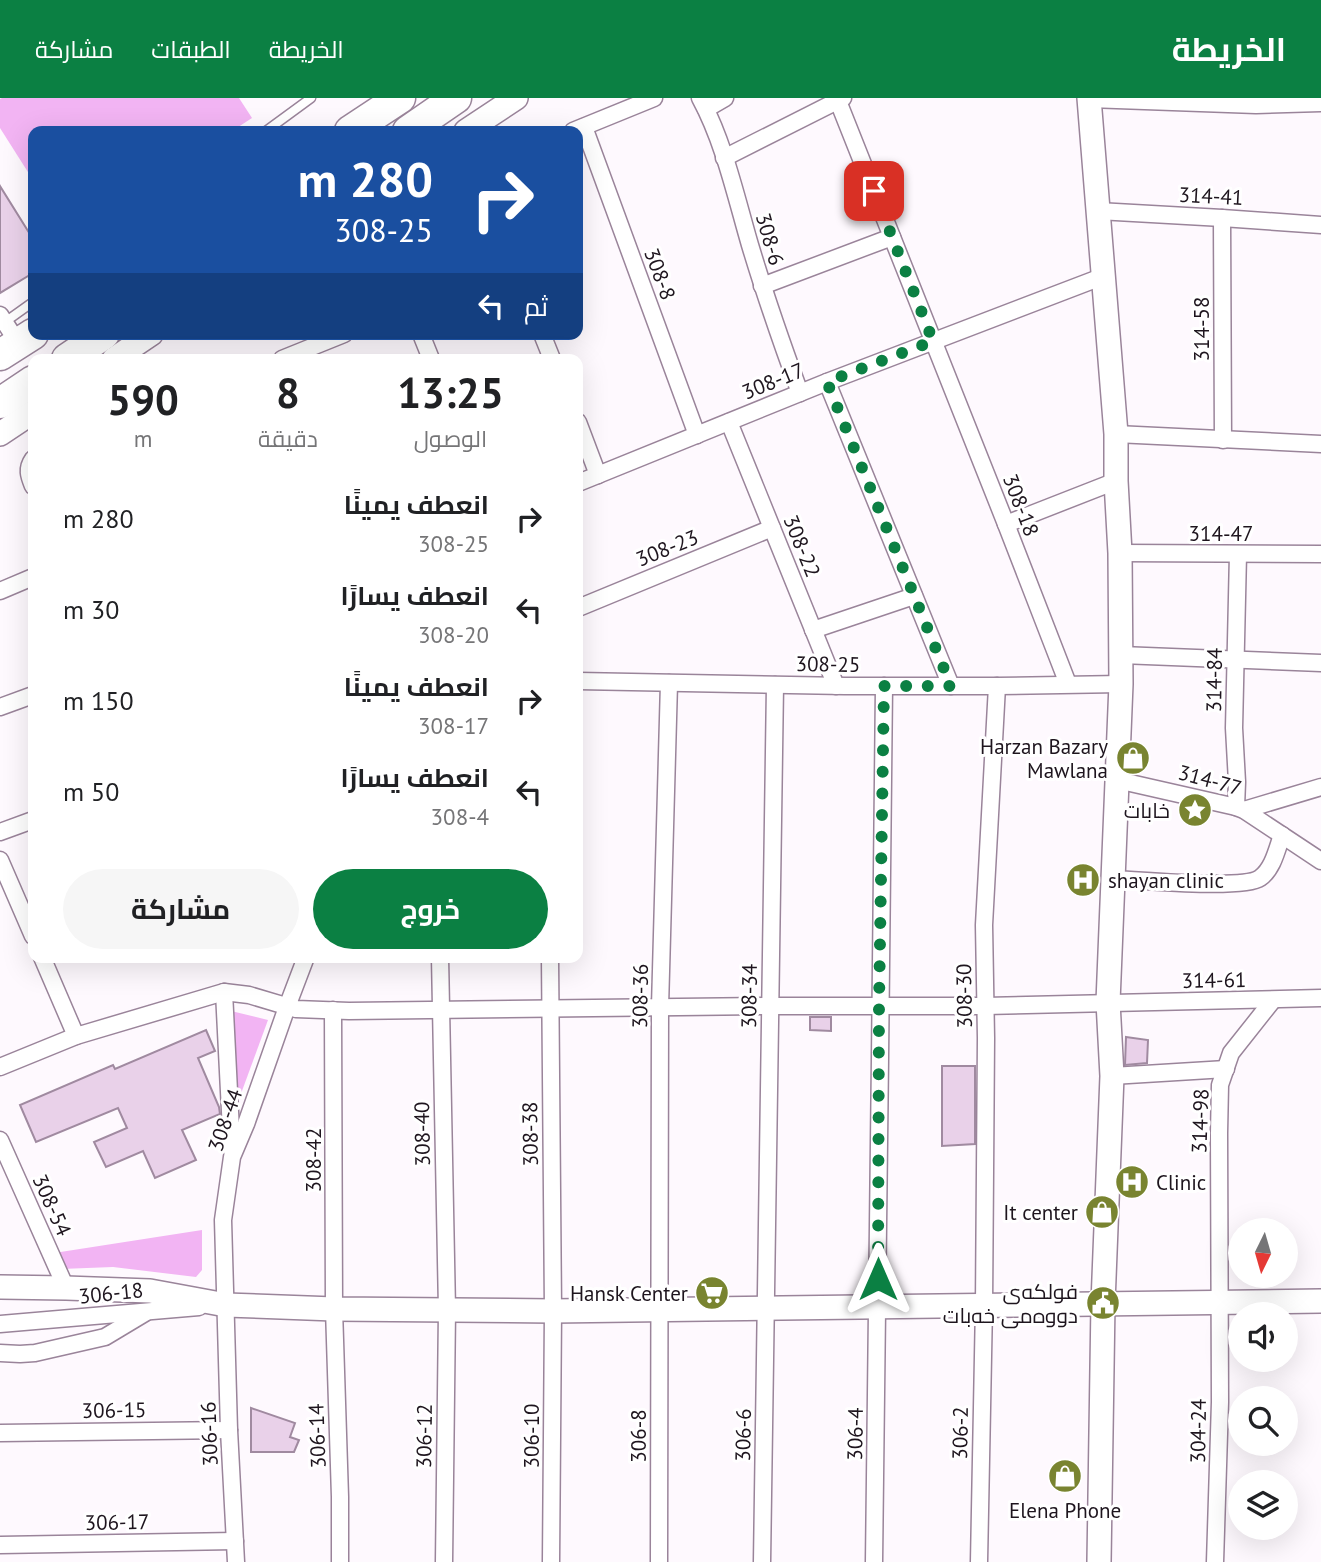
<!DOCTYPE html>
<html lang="ar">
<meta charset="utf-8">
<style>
:root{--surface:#fff;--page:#f6f6f6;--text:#202124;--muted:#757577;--accent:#0b8043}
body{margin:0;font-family:"PT Sans",Cairo,sans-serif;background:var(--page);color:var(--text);direction:rtl;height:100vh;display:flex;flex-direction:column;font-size:26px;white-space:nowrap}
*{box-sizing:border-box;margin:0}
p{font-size:23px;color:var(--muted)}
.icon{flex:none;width:38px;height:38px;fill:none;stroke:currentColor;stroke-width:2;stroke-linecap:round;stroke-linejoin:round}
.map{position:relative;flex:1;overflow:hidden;direction:ltr}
.panel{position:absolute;left:28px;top:256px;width:555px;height:609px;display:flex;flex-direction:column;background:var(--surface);border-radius:14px;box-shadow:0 7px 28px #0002;direction:rtl}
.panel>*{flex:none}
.banner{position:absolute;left:28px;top:28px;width:555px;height:214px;border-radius:14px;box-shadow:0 7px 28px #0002;direction:rtl;background:#1a4fa0;color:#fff;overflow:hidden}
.needle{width:46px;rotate:185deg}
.controls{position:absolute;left:1228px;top:1120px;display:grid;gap:14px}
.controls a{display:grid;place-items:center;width:70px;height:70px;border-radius:50%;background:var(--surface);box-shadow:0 7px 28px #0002;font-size:35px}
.pin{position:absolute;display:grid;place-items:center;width:60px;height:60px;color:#fff;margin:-30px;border-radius:14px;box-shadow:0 4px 10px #0006}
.me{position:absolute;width:77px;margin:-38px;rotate:0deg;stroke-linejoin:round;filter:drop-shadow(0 0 5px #0008)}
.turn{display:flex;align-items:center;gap:24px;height:147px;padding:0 35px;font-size:32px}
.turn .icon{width:91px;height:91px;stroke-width:2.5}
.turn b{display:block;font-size:49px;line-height:60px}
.then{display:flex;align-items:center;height:66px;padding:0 35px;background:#0003;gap:14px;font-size:26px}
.eta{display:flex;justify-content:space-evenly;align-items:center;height:119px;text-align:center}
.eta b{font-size:42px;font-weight:700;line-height:49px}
.button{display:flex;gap:14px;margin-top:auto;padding:14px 35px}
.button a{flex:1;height:80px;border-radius:42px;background:var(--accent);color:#fff;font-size:28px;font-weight:700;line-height:80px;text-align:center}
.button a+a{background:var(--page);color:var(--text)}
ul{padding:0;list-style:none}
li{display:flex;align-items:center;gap:21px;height:91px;padding:0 35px}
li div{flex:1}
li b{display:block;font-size:26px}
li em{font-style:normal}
header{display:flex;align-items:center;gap:42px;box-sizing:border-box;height:98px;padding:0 35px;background:var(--accent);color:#fff}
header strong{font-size:33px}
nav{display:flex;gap:38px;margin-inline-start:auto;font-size:24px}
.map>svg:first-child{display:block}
.green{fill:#f2b4f3}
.building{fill:#e9d1e9;stroke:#a08aa0;stroke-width:2}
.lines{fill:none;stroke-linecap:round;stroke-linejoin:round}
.lane-casing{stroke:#9a849a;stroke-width:11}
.street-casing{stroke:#9a849a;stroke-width:19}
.secondary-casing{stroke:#9a849a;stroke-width:26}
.highway-casing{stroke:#9a849a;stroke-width:33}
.lane{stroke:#fff;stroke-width:8}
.street{stroke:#fff;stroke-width:16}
.secondary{stroke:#fff;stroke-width:23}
.highway{stroke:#fff;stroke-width:30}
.route{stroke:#0b8043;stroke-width:12;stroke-dasharray:0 21.6}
.labels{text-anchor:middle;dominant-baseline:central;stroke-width:6;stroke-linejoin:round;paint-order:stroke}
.street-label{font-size:21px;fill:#1e151e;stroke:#fff}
.poi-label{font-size:21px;fill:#1e151e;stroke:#fff;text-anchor:end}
</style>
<header>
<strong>الخريطة</strong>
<nav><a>الخريطة</a><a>الطبقات</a><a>مشاركة</a></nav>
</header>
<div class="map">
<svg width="1321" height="1464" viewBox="0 0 1321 1464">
<rect width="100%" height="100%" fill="#fef9fe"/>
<g class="green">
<polygon points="2,0 239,0 252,20 232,33 33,33 33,82 0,30 0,1"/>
<polygon points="227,912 268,922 235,1012"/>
<polygon points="202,1132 202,1172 196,1179 113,1169 61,1171 54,1155"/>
</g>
<g class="building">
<polygon points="0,88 33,141 33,175 0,195"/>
<polygon points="810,919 831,919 831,933 810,932"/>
<polygon points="206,932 215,953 198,960 219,1009 220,1016 182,1032 196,1062 155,1080 143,1053 106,1069 94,1044 127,1030 118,1010 36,1044 20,1007 113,967 115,971"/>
<polygon points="1126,939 1148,942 1147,965 1125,967"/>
<polygon points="942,968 975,968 975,1046 942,1048"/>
<polygon points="251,1310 295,1325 290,1339 299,1342 294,1354 251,1354"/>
</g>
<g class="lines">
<g class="lane-casing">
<g id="lane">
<polyline points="266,33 311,0"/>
<polyline points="5,224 33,204"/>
</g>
</g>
<g class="street-casing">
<g id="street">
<path d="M700 0C724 44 736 99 750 147 765 197 782 246 800 295"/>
<polyline points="1089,1 1256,7 1321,5"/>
<polyline points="838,3 1006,426 1068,586"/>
<polyline points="706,11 725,0"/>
<polyline points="584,29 697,337"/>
<polyline points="573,33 654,0"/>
<polyline points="724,60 843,0"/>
<polyline points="1098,113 1222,120 1321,127"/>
<polyline points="1222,120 1223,342"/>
<polyline points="762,188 892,139"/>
<polyline points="0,217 18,245"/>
<polyline points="421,236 431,261"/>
<polyline points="542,236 552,261"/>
<polyline points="282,261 344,236"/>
<polyline points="827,284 951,588"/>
<polyline points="578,324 598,377"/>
<polyline points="729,324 836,588"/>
<polyline points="1116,336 1321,346"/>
<path d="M33 361C26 371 29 378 33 388"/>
<polyline points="578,385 827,284 1104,178"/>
<polyline points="1006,426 1116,383"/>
<polyline points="1120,455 1321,456"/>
<polyline points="0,493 33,479"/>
<polyline points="578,510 772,430"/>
<polyline points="813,532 914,498"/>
<polyline points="1121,557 1321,565"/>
<polyline points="578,583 845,588 997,588 1121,586"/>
<polyline points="0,609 33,597"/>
<polyline points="1117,682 1236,709 1244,712 1321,763"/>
<polyline points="1236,709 1237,684 1234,630 1238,456"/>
<polyline points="1244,712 1321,689"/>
<polyline points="0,734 33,722"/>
<polyline points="0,762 33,838"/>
<path d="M1113 781C1138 782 1243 792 1260 780 1273 771 1277 751 1282 737"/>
<polyline points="42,859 76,938"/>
<polyline points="440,859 447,1212 444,1464"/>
<polyline points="550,859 553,1213 551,1464"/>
<polyline points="224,894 232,1053"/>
<polyline points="333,912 334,1211 340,1399 340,1464"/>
<polyline points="0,969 76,938 224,894 249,897 296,911 349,913 770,908 985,908 1321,900"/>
<polyline points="1112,978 1226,971"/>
<polyline points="0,1042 66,1190"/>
<polyline points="0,1226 199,1209"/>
<polyline points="0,1255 20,1256 35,1255 105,1239 145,1215"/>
<polyline points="0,1335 229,1332"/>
<polyline points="0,1447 235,1443"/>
<polyline points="236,1464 229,1332 223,1122 232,1059 246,1026 287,909 306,859"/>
<polyline points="659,1464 660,909 669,585"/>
<polyline points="762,1464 775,587"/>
<path d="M874 1464C879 1172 880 880 884 588"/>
<polyline points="979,1464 984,1207 986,940 984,827 997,588"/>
<polyline points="1215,1464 1220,1304 1219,1035 1220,987 1231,955 1273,902"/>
</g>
</g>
<g class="secondary-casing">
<g id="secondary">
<polyline points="1089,0 1116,336 1116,383 1120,455 1121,586 1108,904 1112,978 1103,1205 1099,1464"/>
<polyline points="466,33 516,0"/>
<polyline points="114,261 151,236"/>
<polyline points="0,336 33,314"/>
<polyline points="0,1189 66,1190 150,1193 226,1207 334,1211 553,1213 1321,1203"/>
</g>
</g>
<g class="highway-casing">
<g id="highway">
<polyline points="350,33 400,0"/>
<polyline points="408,33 456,0"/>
<polyline points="0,257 33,236"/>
<polyline points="67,261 104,236"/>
<polyline points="0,305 33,283"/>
</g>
</g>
<use href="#lane" class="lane"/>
<use href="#street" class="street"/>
<use href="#secondary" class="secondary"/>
<use href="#highway" class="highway"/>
</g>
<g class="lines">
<polyline class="route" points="874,93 933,243 827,284 951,588 884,588 879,908 878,1181"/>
</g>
<defs>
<g id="shop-disc" transform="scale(1.75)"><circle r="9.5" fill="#798430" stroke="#fff"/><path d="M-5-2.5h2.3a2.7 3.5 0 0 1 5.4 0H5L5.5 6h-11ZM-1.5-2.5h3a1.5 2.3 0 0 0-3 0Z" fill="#fff"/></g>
<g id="sight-disc" transform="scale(1.75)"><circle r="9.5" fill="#798430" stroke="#fff"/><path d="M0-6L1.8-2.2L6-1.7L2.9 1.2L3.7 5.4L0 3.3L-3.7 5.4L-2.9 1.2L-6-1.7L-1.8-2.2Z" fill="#fff"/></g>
<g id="hospital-disc" transform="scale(1.75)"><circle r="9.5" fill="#798430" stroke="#fff"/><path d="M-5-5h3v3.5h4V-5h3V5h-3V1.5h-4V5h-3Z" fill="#fff"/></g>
<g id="supermarket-disc" transform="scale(1.75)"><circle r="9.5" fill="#798430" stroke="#fff"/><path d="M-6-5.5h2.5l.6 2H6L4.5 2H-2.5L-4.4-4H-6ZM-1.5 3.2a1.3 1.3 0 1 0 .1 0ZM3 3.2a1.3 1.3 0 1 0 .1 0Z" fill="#fff"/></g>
<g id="civic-disc" transform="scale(1.75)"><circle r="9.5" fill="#798430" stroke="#fff"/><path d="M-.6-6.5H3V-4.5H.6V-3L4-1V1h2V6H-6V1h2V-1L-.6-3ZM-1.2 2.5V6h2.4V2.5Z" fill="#fff"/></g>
</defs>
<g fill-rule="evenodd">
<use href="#shop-disc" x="1133" y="660"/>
<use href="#sight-disc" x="1195" y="712"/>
<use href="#hospital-disc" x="1083" y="782"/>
<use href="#hospital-disc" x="1132" y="1084"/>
<use href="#shop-disc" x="1102" y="1114"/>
<use href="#supermarket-disc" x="712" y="1195"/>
<use href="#civic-disc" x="1103" y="1205"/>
<use href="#shop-disc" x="1065" y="1378"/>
</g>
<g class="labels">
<g class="street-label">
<text transform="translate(1211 98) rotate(3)">314-41</text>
<text transform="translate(770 141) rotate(74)">308-6</text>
<text transform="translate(660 176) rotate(70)">308-8</text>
<text transform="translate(1201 231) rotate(-90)">314-58</text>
<text transform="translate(773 283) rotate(-22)">308-17</text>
<text transform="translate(1021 407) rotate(69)">308-18</text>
<text x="1221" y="435">314-47</text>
<text transform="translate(802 448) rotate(68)">308-22</text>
<text transform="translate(667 450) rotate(-22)">308-23</text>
<text transform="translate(828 566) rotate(1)">308-25</text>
<text transform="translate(1214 582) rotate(-89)">314-84</text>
<text transform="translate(1210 682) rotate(15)">314-77</text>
<text transform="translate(1214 882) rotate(-1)">314-61</text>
<text transform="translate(640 898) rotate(-89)">308-36</text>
<text transform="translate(749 898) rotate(-89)">308-34</text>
<text transform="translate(964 898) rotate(-91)">308-30</text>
<text transform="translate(225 1022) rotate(-71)">308-44</text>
<text transform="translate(1200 1023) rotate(-88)">314-98</text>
<text transform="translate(422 1036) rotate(-91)">308-40</text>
<text transform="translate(530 1036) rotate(-91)">308-38</text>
<text transform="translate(313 1062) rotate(-90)">308-42</text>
<text transform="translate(52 1107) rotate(66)">308-54</text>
<text transform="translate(111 1195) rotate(-6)">306-18</text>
<text transform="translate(114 1312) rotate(-1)">306-15</text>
<text transform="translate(1198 1333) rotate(-89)">304-24</text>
<text transform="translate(960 1335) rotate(-89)">306-2</text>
<text transform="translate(209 1336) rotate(-92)">306-16</text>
<text transform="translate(855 1336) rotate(-89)">306-4</text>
<text transform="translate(743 1337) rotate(-89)">306-6</text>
<text transform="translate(317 1338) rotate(-92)">306-14</text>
<text transform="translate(424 1338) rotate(-89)">306-12</text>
<text transform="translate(531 1338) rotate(-90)">306-10</text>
<text transform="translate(638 1338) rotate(-90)">306-8</text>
<text transform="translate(117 1424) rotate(-1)">306-17</text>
</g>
<g class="poi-label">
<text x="1108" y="648">Harzan Bazary<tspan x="1108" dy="24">Mawlana</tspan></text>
<text x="1170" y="712">خابات</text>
<text x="1108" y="782" text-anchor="start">shayan clinic</text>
<text x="1156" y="1084" text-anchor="start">Clinic</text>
<text x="1078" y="1114">It center</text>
<text x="1078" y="1193">فولکه‌ی<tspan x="1078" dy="24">دووه‌می خه‌بات</tspan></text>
<text x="688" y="1195">Hansk Center</text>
<text x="1065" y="1412" text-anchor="middle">Elena Phone</text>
</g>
</g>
</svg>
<div class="controls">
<a><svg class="needle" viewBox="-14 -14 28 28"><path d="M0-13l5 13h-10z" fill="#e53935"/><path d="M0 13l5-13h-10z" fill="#757577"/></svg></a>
<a><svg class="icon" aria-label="sound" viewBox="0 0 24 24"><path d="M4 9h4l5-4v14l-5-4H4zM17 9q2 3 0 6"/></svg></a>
<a><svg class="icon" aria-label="search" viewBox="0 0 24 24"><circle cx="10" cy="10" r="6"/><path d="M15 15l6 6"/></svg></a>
<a><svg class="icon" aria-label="layers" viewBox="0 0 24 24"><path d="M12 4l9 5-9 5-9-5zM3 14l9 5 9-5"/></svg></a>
</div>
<div class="pin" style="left:874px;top:93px;background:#d93025"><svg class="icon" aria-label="arrive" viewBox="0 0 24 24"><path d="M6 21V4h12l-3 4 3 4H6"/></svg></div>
<svg class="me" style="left:878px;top:1181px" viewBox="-20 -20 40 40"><path d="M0-17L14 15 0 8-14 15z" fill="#0b8043" stroke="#fff" stroke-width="4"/></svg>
<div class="banner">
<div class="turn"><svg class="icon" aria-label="right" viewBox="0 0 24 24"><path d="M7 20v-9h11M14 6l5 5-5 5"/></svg><div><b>280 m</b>308-25</div></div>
<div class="then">ثم<svg class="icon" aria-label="left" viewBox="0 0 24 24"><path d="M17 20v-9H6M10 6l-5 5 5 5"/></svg></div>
</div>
<section class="panel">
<div class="eta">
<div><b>13:25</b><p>الوصول</p></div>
<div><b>8</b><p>دقيقة</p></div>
<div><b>590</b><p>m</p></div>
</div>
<ul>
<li><svg class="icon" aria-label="right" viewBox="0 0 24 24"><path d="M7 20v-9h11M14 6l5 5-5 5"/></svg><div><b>انعطف يمينًا</b><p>308-25</p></div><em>280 m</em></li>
<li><svg class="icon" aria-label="left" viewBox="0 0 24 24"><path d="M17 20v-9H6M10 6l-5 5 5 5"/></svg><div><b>انعطف يسارًا</b><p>308-20</p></div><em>30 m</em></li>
<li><svg class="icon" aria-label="right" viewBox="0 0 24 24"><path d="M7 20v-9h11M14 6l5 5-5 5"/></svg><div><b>انعطف يمينًا</b><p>308-17</p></div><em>150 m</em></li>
<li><svg class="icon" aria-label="left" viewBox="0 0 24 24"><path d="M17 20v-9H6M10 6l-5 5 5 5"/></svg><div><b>انعطف يسارًا</b><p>308-4</p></div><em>50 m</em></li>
</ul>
<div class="button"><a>خروج</a><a>مشاركة</a></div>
</section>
</div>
